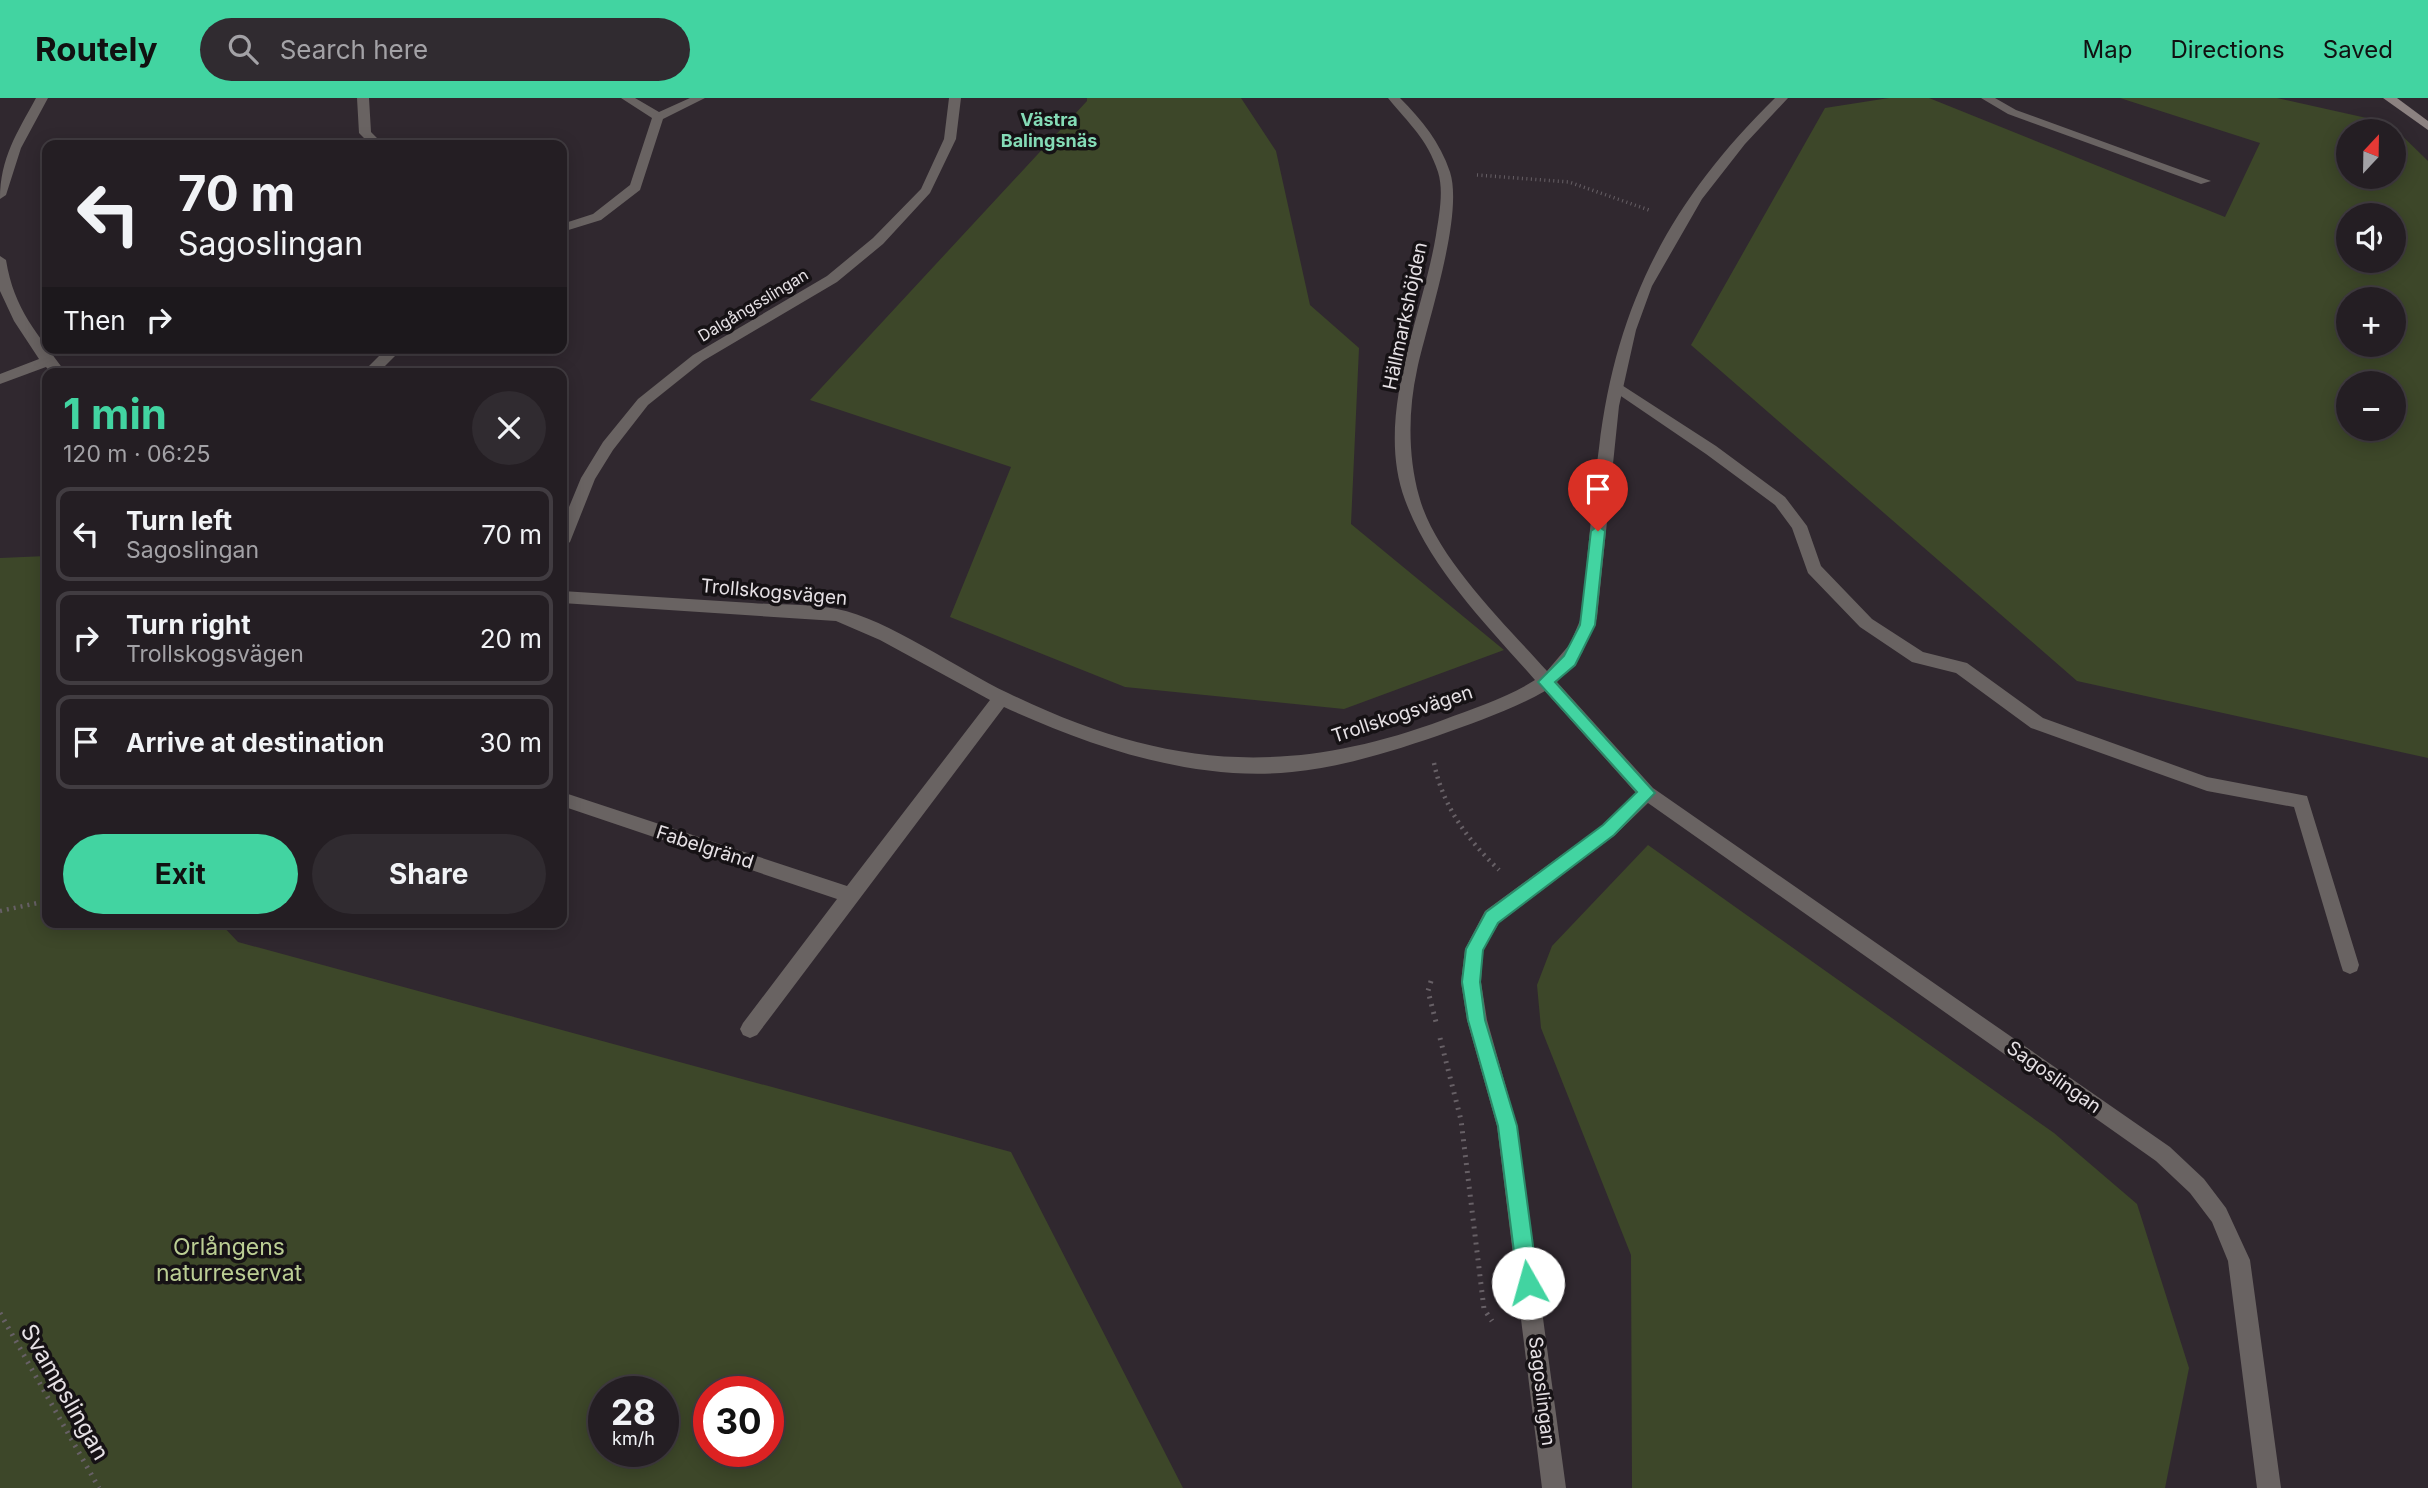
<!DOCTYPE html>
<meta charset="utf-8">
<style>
:root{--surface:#241e23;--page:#302b30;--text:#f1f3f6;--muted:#a3a2a6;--line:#413c41;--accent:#42d4a1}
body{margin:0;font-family:Inter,sans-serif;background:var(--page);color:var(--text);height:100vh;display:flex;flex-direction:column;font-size:26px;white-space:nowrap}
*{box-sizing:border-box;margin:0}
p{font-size:23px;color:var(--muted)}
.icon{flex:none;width:38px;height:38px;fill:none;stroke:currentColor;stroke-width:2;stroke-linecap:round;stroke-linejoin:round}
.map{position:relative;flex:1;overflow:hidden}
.sheet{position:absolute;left:42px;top:270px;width:525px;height:560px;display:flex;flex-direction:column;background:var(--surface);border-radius:14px;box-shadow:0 4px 18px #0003,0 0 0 2px var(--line)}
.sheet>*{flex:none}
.guide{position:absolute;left:42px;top:42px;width:525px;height:214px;border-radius:14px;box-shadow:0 4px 18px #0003,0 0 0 2px var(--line);background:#241e23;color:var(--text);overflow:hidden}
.needle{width:46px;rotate:22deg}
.controls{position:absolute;left:2336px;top:21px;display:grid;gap:14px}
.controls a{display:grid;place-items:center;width:70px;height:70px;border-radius:50%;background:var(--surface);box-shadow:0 4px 18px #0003,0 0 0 2px var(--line);font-size:35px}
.speed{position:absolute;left:588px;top:1278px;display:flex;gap:14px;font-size:35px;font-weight:700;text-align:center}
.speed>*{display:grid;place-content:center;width:91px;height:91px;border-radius:50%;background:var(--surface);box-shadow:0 4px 18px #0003,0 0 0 2px var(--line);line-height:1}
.speed small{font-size:18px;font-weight:400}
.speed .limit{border:10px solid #d22;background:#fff;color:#111}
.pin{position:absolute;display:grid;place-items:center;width:60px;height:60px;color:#fff;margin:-72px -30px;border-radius:50% 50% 50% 0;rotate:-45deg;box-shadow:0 0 7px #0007}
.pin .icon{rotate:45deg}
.me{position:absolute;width:77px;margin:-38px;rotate:353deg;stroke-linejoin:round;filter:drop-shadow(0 0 5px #0008)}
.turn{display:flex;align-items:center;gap:24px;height:147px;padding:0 21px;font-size:32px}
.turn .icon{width:91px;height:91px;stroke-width:2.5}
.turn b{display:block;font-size:49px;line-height:60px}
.then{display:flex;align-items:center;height:66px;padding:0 21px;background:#0003;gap:14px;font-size:26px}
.round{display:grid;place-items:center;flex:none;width:74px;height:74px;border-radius:37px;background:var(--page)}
.headline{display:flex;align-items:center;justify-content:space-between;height:119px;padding:0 21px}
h1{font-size:42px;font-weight:700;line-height:52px;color:var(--accent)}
.action{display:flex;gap:14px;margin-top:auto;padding:14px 21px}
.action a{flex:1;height:80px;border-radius:42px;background:var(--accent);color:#111;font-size:28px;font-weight:700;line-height:80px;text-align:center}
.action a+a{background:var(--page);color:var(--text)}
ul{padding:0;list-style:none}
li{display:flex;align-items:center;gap:21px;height:94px;margin:0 14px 10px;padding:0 7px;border:4px solid var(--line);border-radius:14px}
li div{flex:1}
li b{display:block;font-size:26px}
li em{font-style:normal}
header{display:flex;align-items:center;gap:42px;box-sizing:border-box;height:98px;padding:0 35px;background:var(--accent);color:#111}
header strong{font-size:33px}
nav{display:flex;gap:38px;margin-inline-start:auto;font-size:24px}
.search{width:490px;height:63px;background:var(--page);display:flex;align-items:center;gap:18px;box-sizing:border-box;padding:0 24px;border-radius:38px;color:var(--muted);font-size:26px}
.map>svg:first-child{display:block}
.green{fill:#3d4729;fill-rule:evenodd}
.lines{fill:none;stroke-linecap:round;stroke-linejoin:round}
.path-far2{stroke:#676066;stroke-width:3.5;stroke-dasharray:1 3.5;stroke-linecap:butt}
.path-far1{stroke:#676066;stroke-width:4.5;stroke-dasharray:2 5;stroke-linecap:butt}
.path{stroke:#676066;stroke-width:5;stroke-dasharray:2 6;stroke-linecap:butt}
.lane{fill:#696362;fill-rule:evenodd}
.street{fill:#696362;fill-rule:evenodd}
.secondary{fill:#8c8281;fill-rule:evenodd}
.route{fill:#42d4a1;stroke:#2b8a69;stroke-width:2}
.labels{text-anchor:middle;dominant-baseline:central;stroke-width:7;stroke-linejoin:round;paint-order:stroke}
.far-street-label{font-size:16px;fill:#e6e1e5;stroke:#161215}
.far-neighbourhood-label{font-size:18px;font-weight:bold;fill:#84dbb6;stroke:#161215}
.street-label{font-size:19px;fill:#e6e1e5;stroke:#161215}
.near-park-label{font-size:23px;fill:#bbce94;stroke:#161215}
.near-street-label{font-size:23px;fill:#e6e1e5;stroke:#161215}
</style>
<header>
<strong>Routely</strong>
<div class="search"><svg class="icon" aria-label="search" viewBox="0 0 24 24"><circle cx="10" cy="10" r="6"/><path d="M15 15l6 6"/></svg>Search here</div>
<nav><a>Map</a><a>Directions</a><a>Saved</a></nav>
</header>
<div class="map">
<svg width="2428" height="1390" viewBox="0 0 2428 1390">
<rect width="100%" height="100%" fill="#30282f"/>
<g class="green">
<polygon points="1087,0 1241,0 1276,53 1310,207 1359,250 1351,426 1504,552 1344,611 1125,589 950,519 1011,369 810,302 1087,3"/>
<path d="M1889 0H1929L2225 119 2260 45 2120 0H2277L2389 25 2428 63V660L2077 583 1691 247 1825 10ZM2348 33H2394V79H2348ZM2348 117H2394V163H2348ZM2348 201H2394V247H2348ZM2348 285H2394V331H2348Z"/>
<path d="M47 458V824H219L238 844 1011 1054 1183 1390H0V460ZM604 1293H663V1353H604ZM709 1293H768V1353H709Z"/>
<polygon points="1648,747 2054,1035 2137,1106 2189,1270 2165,1390 1632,1390 1631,1157 1541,930 1537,887 1552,848"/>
</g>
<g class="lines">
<polyline class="path-far2" points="1477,77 1569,84 1649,112"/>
<g class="path-far1">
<path d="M1434 665C1443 709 1467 741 1499 772"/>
<polyline points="0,813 47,803"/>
</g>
<g class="path">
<polyline points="1431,883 1428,893 1437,928"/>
<polyline points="1440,940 1461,1022 1484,1211 1492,1223"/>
<polyline points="0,1215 99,1390"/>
</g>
<g class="lane">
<polygon points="1981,0 1995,0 2016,12 2211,83 2201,86 2008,16"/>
<polygon points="1617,284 1716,348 1785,399 1807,428 1821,468 1872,521 1923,554 1967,565 2043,620 2207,679 2307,698 2359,867 2357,873 2350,876 2343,873 2341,867 2294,709 2207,693 2031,630 1956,575 1912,564 1860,529 1808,475 1792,430 1775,407 1706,356 1612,292 1610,289"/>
</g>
<g class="street">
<path d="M36 0H48L21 50 6 97 0 101C0 60 17 35 36 0Z"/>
<polygon points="357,0 369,0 371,34 384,47 371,47 359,35"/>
<polygon points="621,0 635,0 659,14 690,0 705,0 663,21 640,92 601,122 562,134 562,126 593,116 630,87 652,20"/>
<polygon points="949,0 961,0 956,41 930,95 883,146 837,184 703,263 648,307 613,352 595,381 570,444 562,450 562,426 581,380 603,344 638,301 693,257 827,178 873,140 921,91 944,41"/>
<path d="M1388 0H1400C1422 22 1440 44 1450 74 1464 118 1427 225 1417 272 1408 313 1408 358 1419 398 1435 459 1506 527 1547 573L1570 546 1581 520C1586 500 1586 481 1587 461 1591 424 1594 387 1599 350 1616 205 1672 101 1775 0H1788L1745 46 1702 101 1652 188 1636 232 1619 308 1597 520 1582 555 1557 584 1653 690 2170 1049 2204 1081 2226 1110 2250 1162 2281 1390H2257L2228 1163 2212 1124 2190 1095 2156 1063 1648 705 1615 737 1499 825 1483 852 1481 884 1487 922 1517 1028 1566 1390H1542L1497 1028 1467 922 1461 884 1465 851 1485 813 1603 727 1636 695 1545 593C1512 612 1473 625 1437 638 1390 654 1342 669 1292 674 1194 684 1092 649 1004 609L757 937 750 940 743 937 740 931 743 925 837 801 562 708V694L847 788 990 602 880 542 836 523 562 505V493C625 497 689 501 752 505 780 507 810 506 837 511 888 521 959 572 1008 595 1160 669 1283 681 1443 622 1474 610 1507 600 1535 582 1487 527 1431 472 1405 402 1374 318 1422 221 1436 137 1439 118 1444 93 1438 74 1427 40 1409 26 1388 0Z"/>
<path d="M0 158 6 162C14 212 38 236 66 275H51L46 269 0 286V276L39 261 14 223 0 193Z"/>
<polygon points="387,250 403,250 378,275 362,275"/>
</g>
<polygon class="secondary" points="2383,0 2397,0 2428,23 2428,32"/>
</g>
<polygon class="route" points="1598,428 1605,433 1595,527 1575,567 1555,584 1655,695 1614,737 1498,825 1483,852 1480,884 1485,922 1517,1028 1538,1185 1535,1192 1528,1195 1521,1192 1518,1185 1498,1028 1468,922 1462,884 1466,851 1486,814 1603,727 1637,694 1538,584 1564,558 1580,527 1591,433"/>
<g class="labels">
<g class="far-street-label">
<text transform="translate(753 207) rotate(-31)">Dalgångsslingan</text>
</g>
<g class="far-neighbourhood-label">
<text x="1049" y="21">Västra<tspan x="1049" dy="21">Balingsnäs</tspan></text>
</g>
<g class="street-label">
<text transform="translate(1405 218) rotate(-78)">Hällmarkshöjden</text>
<text transform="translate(774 494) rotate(5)">Trollskogsvägen</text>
<text transform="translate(1402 616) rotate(-18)">Trollskogsvägen</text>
<text transform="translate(705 749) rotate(18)">Fabelgränd</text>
<text transform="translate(2054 979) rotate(35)">Sagoslingan</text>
<text transform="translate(1542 1293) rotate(83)">Sagoslingan</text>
</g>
<g class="near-park-label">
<text x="229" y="1149">Orlångens<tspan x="229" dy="26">naturreservat</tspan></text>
</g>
<g class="near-street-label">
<text transform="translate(65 1294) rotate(60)">Svampslingan</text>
</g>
</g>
</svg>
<div class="controls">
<a><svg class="needle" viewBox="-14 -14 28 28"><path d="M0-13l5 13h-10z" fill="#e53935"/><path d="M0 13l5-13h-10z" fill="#a3a2a6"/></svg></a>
<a><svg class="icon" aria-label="sound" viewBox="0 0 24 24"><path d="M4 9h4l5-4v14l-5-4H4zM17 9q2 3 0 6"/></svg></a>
<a>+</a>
<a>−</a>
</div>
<div class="speed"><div>28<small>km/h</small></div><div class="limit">30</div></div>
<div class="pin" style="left:1598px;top:433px;background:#d93025"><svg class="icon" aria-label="arrive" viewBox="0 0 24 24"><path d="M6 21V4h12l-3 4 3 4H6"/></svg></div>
<svg class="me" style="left:1528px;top:1185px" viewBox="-20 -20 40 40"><circle r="19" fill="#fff"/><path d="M0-13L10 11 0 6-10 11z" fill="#42d4a1"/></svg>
<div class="guide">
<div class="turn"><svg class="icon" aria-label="left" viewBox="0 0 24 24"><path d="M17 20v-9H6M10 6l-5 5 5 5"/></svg><div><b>70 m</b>Sagoslingan</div></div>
<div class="then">Then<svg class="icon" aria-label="right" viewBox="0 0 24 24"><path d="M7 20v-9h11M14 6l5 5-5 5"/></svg></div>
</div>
<section class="sheet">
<div class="headline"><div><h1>1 min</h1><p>120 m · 06:25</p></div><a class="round"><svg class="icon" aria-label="close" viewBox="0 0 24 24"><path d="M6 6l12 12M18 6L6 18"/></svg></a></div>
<ul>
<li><svg class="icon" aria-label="left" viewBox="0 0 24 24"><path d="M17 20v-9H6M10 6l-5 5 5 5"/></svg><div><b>Turn left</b><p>Sagoslingan</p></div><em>70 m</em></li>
<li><svg class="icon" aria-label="right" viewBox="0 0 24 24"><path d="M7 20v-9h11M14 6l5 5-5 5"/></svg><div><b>Turn right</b><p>Trollskogsvägen</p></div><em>20 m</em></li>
<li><svg class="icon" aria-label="arrive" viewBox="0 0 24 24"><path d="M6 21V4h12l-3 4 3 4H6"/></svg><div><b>Arrive at destination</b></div><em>30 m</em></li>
</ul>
<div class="action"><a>Exit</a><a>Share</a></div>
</section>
</div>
